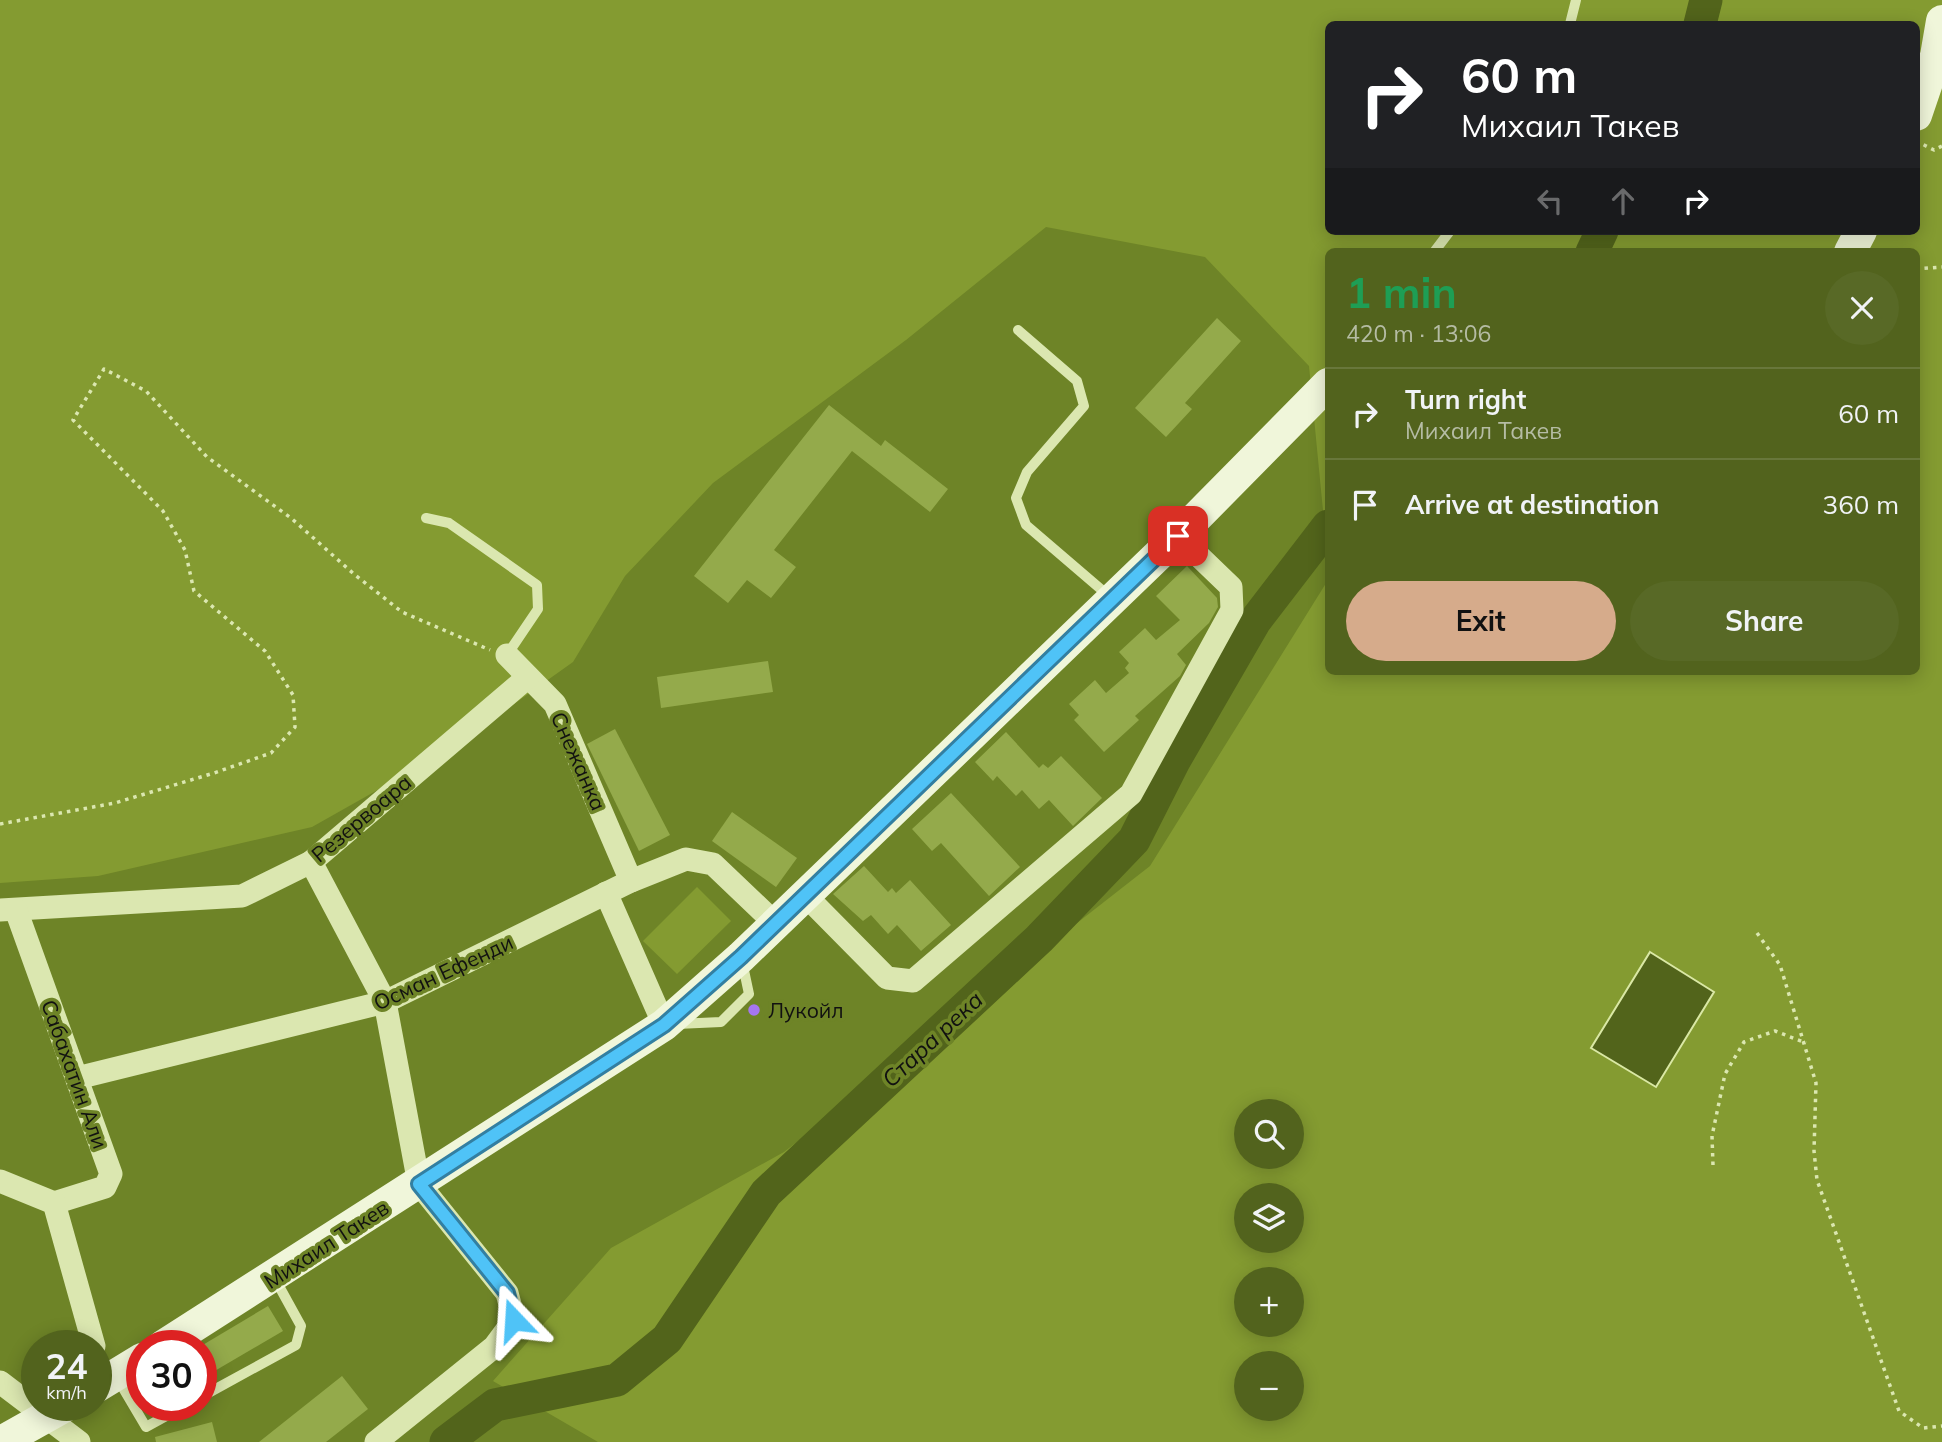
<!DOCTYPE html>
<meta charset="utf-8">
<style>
:root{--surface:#52631d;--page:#586926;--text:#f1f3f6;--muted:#b5bca4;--line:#68773b;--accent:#d6ab8b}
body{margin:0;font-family:Mulish,sans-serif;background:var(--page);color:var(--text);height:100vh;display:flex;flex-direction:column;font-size:26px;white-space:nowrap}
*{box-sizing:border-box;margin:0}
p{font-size:23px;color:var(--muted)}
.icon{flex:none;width:38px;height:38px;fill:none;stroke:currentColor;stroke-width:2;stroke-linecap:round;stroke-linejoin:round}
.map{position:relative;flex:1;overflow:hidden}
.panel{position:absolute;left:1325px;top:248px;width:595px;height:427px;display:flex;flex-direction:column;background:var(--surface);border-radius:10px;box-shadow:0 4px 18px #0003}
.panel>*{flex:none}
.hud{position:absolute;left:1325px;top:21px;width:595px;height:214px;border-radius:10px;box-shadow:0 4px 18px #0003;background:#202124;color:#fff;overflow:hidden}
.controls{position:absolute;left:1234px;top:1099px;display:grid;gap:14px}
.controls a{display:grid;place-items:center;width:70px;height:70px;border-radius:50%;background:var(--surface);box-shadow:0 4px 18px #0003;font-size:35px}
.speed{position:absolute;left:21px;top:1330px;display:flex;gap:14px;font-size:35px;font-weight:700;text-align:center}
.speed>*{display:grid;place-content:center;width:91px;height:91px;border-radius:50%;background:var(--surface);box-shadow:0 4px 18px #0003;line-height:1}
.speed small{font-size:18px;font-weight:400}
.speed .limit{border:10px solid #d22;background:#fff;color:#111}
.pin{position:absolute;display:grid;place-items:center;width:60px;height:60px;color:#fff;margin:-30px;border-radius:14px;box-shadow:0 4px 10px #0006}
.me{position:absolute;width:77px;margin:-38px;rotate:340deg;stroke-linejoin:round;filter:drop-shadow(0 0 5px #0008)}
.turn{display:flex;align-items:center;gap:24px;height:147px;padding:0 21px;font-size:32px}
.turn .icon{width:91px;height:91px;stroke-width:2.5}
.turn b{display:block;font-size:49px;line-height:60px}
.lanes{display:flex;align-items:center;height:66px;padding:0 21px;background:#0003;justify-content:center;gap:35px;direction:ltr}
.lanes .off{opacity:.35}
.round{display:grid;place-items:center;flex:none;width:74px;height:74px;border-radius:37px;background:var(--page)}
.headline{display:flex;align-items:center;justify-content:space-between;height:119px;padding:0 21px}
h1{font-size:42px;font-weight:700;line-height:52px;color:#1e9e55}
.action{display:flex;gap:14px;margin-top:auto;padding:14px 21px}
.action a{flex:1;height:80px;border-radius:42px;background:var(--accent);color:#111;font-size:28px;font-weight:700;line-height:80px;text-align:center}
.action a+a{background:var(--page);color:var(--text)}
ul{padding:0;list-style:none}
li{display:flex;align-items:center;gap:21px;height:91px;padding:0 21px;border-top:2px solid var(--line)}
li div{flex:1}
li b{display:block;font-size:26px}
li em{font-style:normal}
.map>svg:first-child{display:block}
.green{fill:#849b31;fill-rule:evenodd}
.water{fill:#52641b;stroke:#dae8a5;stroke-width:2}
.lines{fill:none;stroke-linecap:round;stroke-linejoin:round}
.river{stroke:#52641b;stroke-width:33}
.building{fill:#94aa4b}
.path{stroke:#dbe7b0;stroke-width:3.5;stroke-dasharray:3.5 5;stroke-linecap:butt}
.service{stroke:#dbe7b0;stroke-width:10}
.minor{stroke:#dbe7b0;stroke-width:23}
.secondary{stroke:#f0f6da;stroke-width:32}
.route-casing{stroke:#337fa1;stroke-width:18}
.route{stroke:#4fc3f7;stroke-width:12}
.poi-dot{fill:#a576f0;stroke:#6e8427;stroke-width:2.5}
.labels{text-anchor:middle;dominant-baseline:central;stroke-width:7;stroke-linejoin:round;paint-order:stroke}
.street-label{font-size:21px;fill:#111;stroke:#6e8427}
.poi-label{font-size:21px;fill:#111;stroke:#6e8427;text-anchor:start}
.water-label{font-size:23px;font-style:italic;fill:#111;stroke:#6e8427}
</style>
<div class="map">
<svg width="1942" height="1442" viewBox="0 0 1942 1442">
<rect width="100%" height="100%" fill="#6e8427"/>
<g class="green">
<path d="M0 0H1942V1442H598L493 1381 611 1248 784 1152 1150 866 1328 580V672H1916V252H1328V562L1309 366 1205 257 1046 227 906 340 713 483 625 576 573 662 452 748 312 827 98 876 0 883ZM1328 24H1916V231H1328ZM1246 1111H1292V1157H1246ZM1246 1195H1292V1241H1246ZM1246 1279H1292V1325H1246ZM1246 1363H1292V1409H1246Z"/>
<polygon points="697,887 731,921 677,974 643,941"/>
</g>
<polygon class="water" points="1650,952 1714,992 1656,1087 1591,1048"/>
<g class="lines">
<g class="river">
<polyline points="1700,24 1706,0"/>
<polyline points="1592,252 1602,231"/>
<polyline points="446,1442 495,1405 617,1380 667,1339 766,1193 1039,939 1134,840 1174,761 1255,621 1328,526"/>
</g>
</g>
<g class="building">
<polygon points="1217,318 1241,341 1185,403 1192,409 1166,437 1135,408"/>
<polygon points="829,405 881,446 885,440 948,489 930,512 852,451 774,550 796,567 771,598 747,580 728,603 694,576"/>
<polygon points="1187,566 1217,598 1218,607 1209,623 1177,654 1186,665 1180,676 1135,716 1139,720 1104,752 1074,720 1079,715 1069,704 1095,680 1106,693 1129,673 1125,668 1129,663 1119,652 1145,628 1156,640 1180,620 1156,596"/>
<polygon points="768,661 773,692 661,708 657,677"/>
<polygon points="615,729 670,835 639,851 587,744"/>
<polygon points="1006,732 1039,768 1043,764 1048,768 1061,756 1102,798 1073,826 1049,800 1039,809 1022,790 1016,796 997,776 993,781 975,762"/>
<polygon points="951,793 1020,867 989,896 941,843 932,851 912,829"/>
<polygon points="732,812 797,858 776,887 712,841"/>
<polygon points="864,866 888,892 892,888 896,893 910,880 951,925 921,951 897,925 888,934 871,915 863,921 833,894"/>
<polygon points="268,1306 283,1331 201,1379 201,1346"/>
<polygon points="342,1376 368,1409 326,1442 259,1442"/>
<polygon points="212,1422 217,1442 156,1442 155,1437"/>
</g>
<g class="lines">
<g class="path">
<polyline points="1916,141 1934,150 1942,146"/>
<polyline points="1916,269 1942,267"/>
<polyline points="0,824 115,803 214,773 271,753 295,727 293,695 265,651 194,591 185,550 163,511 73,420 104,369 146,391 207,457 291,518 355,575 402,612 490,650"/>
<polyline points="1757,933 1780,965 1816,1083 1814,1151 1817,1180 1899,1411 1923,1428 1942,1426"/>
<polyline points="1713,1165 1712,1136 1725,1074 1744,1042 1775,1031 1806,1043"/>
</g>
<g class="service">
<polyline points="1570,24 1576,0"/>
<polyline points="1434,252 1450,231"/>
<polyline points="1018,330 1077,381 1084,406 1027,472 1016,498 1026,525 1110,597"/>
<polyline points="426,518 449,523 537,585 538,609 507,655"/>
<polyline points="677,1024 721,1022 749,994 742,961"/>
<polyline points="117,1378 146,1427 186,1405"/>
<polyline points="201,1397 296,1345 301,1326 274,1277"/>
</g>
<g class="minor">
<polyline points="507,655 555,704 631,881"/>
<polyline points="311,862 385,1002 419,1184 507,1293 514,1320 494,1347 376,1442"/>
<polyline points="606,893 664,1025"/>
<polyline points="805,895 887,978 913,981 1131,794 1232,610 1231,587 1178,536"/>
<polyline points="0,910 242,896 311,862 528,677"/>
<polyline points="16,910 111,1174 105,1187 54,1203"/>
<polyline points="77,1078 385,1002 631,881 686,859 713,864 776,924"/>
<polyline points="0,1181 54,1203 94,1346"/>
<polyline points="0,1382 79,1442"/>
</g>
<g class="secondary">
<polyline points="1916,115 1936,56 1942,21"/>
<polyline points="1850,252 1861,231"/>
<polyline points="163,1346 664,1025 741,957 1178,536 1328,384"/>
<polyline points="96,1387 142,1359"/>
<polyline points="1,1442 67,1405"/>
</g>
</g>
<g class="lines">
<g class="route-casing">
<polyline id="route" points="514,1320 507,1293 419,1184 664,1025 741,957 1178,536"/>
</g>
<use href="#route" class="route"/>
</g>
<circle class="poi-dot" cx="754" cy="1010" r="7"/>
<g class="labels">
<g class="street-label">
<text transform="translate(579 761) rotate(66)">Снежанка</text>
<text transform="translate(361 818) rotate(-40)">Резервоара</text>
<text transform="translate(443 972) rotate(-25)">Осман Ефенди</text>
<text transform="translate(75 1074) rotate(70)">Сабахатин Али</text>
<text transform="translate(326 1244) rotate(-33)">Михаил Такев</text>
</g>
<g class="poi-label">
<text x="768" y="1010">Лукойл</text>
</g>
<g class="water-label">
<text transform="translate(932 1039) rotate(-43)">Стара река</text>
</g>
</g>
</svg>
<div class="controls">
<a><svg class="icon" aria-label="search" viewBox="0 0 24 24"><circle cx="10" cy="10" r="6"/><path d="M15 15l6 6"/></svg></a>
<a><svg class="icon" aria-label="layers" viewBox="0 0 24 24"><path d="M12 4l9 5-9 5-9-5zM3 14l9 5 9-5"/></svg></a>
<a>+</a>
<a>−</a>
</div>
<div class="speed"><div>24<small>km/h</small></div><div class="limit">30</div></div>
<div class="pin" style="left:1178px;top:536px;background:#d93025"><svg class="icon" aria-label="arrive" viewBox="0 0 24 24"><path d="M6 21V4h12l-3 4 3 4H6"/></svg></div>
<svg class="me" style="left:514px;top:1320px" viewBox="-20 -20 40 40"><path d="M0-17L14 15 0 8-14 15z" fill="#4fc3f7" stroke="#fff" stroke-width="4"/></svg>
<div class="hud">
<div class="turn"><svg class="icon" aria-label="right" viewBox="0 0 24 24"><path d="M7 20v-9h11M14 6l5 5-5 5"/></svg><div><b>60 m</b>Михаил Такев</div></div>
<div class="lanes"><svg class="icon off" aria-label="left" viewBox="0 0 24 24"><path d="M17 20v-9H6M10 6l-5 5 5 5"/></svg><svg class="icon off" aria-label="ahead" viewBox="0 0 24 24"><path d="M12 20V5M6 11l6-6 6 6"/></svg><svg class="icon" aria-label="right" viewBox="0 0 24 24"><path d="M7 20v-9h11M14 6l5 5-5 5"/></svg></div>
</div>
<section class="panel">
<div class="headline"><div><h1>1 min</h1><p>420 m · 13:06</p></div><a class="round"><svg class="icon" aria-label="close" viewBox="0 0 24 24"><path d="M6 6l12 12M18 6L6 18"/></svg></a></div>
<ul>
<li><svg class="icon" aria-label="right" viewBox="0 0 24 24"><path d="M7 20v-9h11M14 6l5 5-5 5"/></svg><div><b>Turn right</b><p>Михаил Такев</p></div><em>60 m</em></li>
<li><svg class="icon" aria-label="arrive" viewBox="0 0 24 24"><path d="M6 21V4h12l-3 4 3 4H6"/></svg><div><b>Arrive at destination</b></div><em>360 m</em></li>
</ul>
<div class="action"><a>Exit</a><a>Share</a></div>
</section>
</div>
